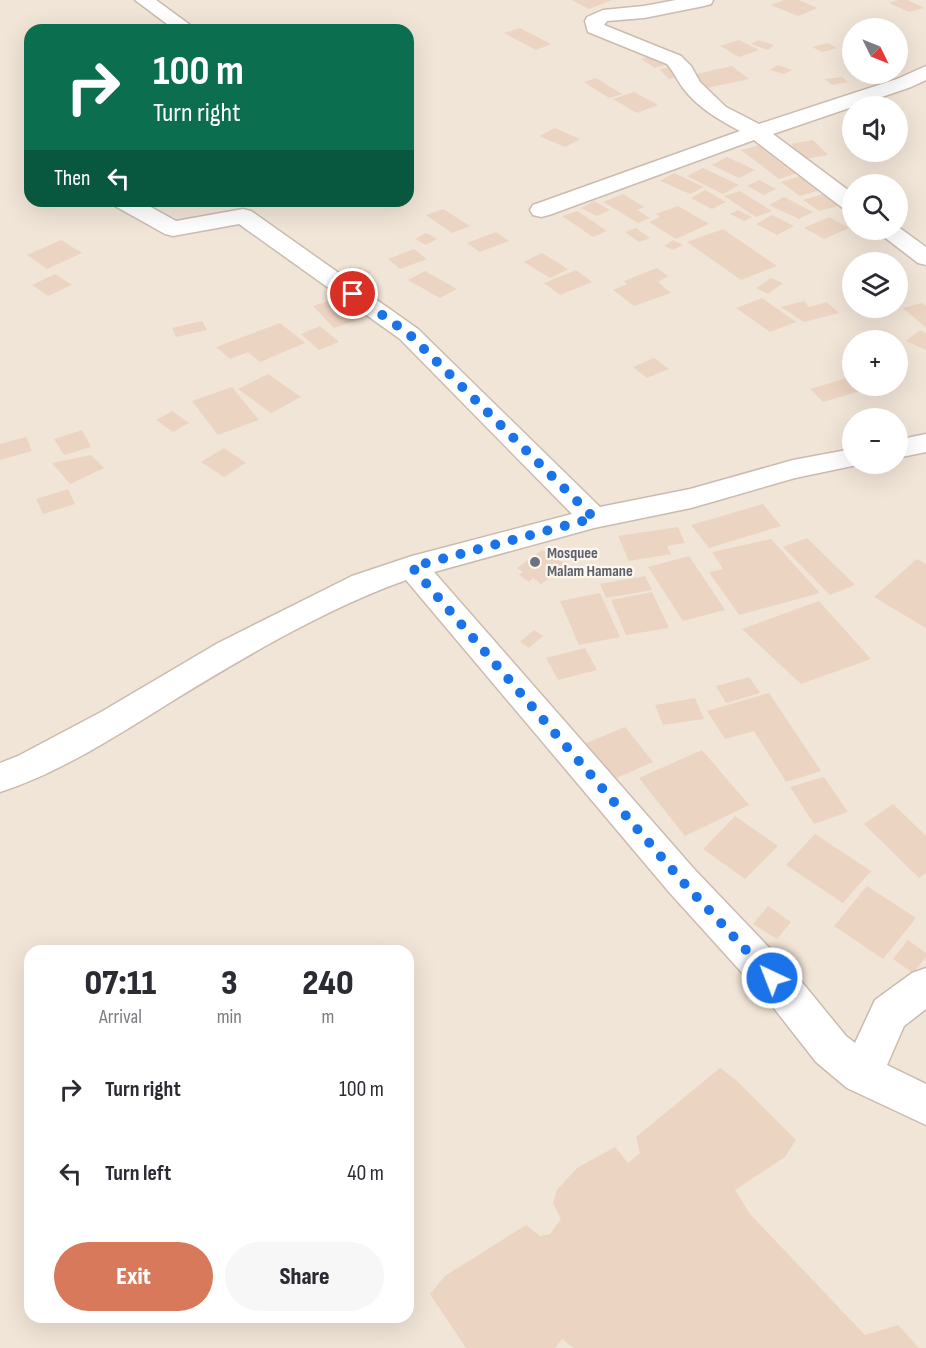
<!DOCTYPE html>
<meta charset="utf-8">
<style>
:root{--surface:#fff;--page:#f7f7f7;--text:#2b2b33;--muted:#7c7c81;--accent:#d7795a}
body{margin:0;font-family:"Sofia Sans Condensed",sans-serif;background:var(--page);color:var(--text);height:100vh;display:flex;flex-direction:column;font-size:22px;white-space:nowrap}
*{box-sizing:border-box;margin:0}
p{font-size:20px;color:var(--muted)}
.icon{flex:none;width:33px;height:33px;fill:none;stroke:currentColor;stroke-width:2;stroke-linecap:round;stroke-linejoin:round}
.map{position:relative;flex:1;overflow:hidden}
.sheet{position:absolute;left:24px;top:945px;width:390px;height:378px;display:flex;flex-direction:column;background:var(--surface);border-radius:18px;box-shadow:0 6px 24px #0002}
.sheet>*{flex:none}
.top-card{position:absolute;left:24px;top:24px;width:390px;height:183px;border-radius:18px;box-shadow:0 6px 24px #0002;background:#0b6e4f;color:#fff;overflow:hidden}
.needle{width:39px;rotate:133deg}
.controls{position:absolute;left:842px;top:18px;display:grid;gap:12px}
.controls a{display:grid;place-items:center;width:66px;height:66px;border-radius:50%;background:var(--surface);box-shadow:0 6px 24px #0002;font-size:30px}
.pin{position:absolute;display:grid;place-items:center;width:51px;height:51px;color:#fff;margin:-26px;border:3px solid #fff;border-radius:50%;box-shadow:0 2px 6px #0007}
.me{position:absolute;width:66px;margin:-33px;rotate:317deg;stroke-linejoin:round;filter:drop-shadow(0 0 4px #0008)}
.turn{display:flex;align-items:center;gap:21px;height:126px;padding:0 30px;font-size:27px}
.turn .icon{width:78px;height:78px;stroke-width:2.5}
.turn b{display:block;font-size:42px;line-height:51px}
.then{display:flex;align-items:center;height:57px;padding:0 30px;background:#0003;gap:12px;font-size:22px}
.eta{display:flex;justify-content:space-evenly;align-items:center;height:102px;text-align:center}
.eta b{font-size:36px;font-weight:800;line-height:42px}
.button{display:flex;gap:12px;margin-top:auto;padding:12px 30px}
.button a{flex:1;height:69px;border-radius:36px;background:var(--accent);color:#fff;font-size:24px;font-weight:800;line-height:69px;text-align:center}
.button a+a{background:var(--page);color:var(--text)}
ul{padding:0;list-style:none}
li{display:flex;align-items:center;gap:18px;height:84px;padding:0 30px}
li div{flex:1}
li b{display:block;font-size:22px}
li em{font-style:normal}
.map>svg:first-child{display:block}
.residential{fill:#f1e5d7;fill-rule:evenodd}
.building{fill:#ecd4c2}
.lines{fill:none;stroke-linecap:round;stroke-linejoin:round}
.street-casing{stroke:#cbbbaf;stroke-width:3}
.street{fill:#fff;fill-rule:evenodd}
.route{stroke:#1a73e8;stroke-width:10;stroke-dasharray:0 18}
.worship-dot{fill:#6b7280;stroke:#fdf7ed;stroke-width:2}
.labels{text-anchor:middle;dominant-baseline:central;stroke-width:4.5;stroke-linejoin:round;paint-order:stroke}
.worship-label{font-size:16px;font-weight:bold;fill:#5b616d;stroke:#fdf7ed;text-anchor:start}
</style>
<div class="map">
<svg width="926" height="1348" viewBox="0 0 926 1348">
<rect width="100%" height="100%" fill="#faf3e7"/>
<path class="residential" d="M0 0H926V1348H0ZM852 28H897V74H852ZM30 30H408V201H30ZM852 106H897V152H852ZM852 184H897V230H852ZM852 262H897V308H852ZM852 340H897V386H852ZM852 418H897V464H852ZM30 951H408V1317H30Z"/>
<g class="building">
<polygon points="571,0 612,0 589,9"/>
<polygon points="784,0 798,0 818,8 798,16 771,5"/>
<polygon points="898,0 907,0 924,8 909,12 889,3"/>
<polygon points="520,28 551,44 536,50 504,33"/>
<polygon points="739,40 759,50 739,57 720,46"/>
<polygon points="758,40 774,45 768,50 751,44"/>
<polygon points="828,43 837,48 822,52 812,47"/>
<polygon points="658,54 672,63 655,68 641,59"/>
<polygon points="778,65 792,70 784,74 770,70"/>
<polygon points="675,66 685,75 669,79 659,69"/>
<polygon points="732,66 749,79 707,88 691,75"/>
<polygon points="842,77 848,82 832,85 825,79"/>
<polygon points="596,78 622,94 609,98 584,82"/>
<polygon points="634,92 658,105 637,113 613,99"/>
<polygon points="555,128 580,139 565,147 539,136"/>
<polygon points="813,140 828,155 805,159 791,144"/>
<polygon points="760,145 798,173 779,179 741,150"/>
<polygon points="727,157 755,170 739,178 712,165"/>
<polygon points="703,168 739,185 723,194 687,176"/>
<polygon points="674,173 704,187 690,194 660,181"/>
<polygon points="801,176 820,190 800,196 781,182"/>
<polygon points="759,180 776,189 764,195 747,186"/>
<polygon points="705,190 726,202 712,209 691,198"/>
<polygon points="740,191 772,211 756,217 724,196"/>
<polygon points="623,194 644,207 637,210 650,218 638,223 603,202"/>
<polygon points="823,194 838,206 819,211 803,200"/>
<polygon points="784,197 813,212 799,219 769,205"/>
<polygon points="594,201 610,210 597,216 581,208"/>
<polygon points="678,206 709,224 676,239 649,222 660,217 656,214"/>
<polygon points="443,209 470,226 452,233 426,215"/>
<polygon points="738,210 752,217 744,221 730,214"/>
<polygon points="577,211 607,231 593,237 562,216"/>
<polygon points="772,215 794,226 777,235 756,224"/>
<polygon points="829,217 849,228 824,239 804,228"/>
<polygon points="636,228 650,238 639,242 625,232"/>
<polygon points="723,229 777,266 741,280 687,242"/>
<polygon points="496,232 509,241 480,252 467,243"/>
<polygon points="426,233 437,239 426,245 415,239"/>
<polygon points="61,240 82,253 47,269 27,255"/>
<polygon points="673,240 683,245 673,250 664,246"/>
<polygon points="414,249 427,259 400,269 388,259"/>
<polygon points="542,253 568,269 550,278 524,262"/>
<polygon points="359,267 371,272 355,282 343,276"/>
<polygon points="657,268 668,276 658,282 671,293 634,306 613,290 627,284 624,281"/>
<polygon points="576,270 592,282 560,295 544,283"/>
<polygon points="425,271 457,289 440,298 408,280"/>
<polygon points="55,274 72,285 48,296 32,285"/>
<polygon points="771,278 783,283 768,294 756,288"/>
<polygon points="345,296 366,317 334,328 313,306"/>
<polygon points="762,298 796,322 770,332 736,308"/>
<polygon points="804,301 809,307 827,302 839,313 804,322 781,307"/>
<polygon points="922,303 926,306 926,328 903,308"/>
<polygon points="202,321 207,330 176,337 172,328"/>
<polygon points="280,323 305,343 260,362 248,352 230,359 216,347"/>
<polygon points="320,326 339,342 319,350 301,334"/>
<polygon points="920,330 926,333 926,350 906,341"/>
<polygon points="654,358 669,369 647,378 633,367"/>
<polygon points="268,374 301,397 271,413 238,389"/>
<polygon points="847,378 860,391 823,402 810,389"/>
<polygon points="232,387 259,420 218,435 192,401"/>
<polygon points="172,411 189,423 173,432 156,420"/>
<polygon points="82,430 91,447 64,455 54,439"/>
<polygon points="26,437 32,451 0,460 0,444"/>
<polygon points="224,448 246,463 224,477 201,462"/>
<polygon points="91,455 104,468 70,484 52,463"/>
<polygon points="68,489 75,504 43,514 36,499"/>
<polygon points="763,504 781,526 709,548 691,525"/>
<polygon points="678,527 685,543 667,546 671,554 629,561 618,536"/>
<polygon points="807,538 855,585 830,595 783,547"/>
<polygon points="771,539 820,593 739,615 709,572 723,569 712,552"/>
<polygon points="542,550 567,565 541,584 533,578 529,582 519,575 523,572 517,568"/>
<polygon points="689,556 725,610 683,621 648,567"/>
<polygon points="917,559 926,564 926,628 874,597"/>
<polygon points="645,576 652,590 606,598 600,584"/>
<polygon points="652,592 669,628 626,635 611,600"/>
<polygon points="600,593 620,637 579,645 560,601"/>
<polygon points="819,601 871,659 801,684 742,629"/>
<polygon points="534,630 543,636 529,648 520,642"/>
<polygon points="585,648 597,670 558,680 546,658"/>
<polygon points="749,677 760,693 726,703 716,686"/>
<polygon points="769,693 821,771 786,782 754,731 725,739 707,711"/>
<polygon points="695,698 704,719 663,725 655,705"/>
<polygon points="625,727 653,762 612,780 584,744"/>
<polygon points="702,750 749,805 685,836 639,778"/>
<polygon points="824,777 848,812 814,824 790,787"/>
<polygon points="893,804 926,836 926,873 919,878 864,824"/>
<polygon points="735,816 778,846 745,879 703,849"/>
<polygon points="815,834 871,871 843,903 786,865"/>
<polygon points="867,886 916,918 883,959 834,926"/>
<polygon points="768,906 791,922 777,939 753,924"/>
<polygon points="908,940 926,953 926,957 913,973 893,959"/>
<polygon points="720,1068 736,1080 796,1140 785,1157 735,1190 750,1214 865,1335 898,1325 919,1348 574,1348 562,1339 555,1348 466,1348 430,1294 445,1276 526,1225 540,1236 550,1234 561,1219 553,1203 557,1190 577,1168 615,1147 628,1163 640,1153 636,1137"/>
</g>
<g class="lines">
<g class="street-casing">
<g id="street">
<polygon points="135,0 156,0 197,30 175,30"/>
<path d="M676 0H713L711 4 704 6 644 18 607 21 604 25 681 56 691 66 700 82 726 107 759 124 897 79 926 66V80L911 87 773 134 852 193V211L844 209 754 140 549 215 541 217 533 215 530 210 533 205 740 131C719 120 697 107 683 88 677 80 674 72 667 64L588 32 585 21 587 17 603 10 644 6Z"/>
<path d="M112 201H140L176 221 243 209 251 211 418 329 600 507 690 489 793 460 852 449V464H862L795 478 691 508 594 528 434 572 695 870 801 981 846 1036 855 1043 875 1000 912 973 926 968V1009L904 1026 887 1065 926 1084V1125L847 1088 816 1062 773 1007 669 892 406 580C325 609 248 655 174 700 119 734 62 772 0 792V763L18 756 101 712 218 643 352 576 412 556 572 514 400 339 239 224 173 236 165 234 115 206Z"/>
<polygon points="897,226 926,247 926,265 918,263 875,230 897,230"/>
<polygon points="926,434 926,452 897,458 897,440"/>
</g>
</g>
<use href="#street" class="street"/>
</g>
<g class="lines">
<polyline class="route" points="353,294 409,334 594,518 412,567 682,881 772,978"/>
</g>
<circle class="worship-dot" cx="535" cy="562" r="6"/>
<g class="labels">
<g class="worship-label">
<text x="547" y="553">Mosquee<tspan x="547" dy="18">Malam Hamane</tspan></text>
</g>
</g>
</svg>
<div class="controls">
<a><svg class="needle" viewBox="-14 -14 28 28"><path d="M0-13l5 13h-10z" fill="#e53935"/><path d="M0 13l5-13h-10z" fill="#7c7c81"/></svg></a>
<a><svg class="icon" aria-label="sound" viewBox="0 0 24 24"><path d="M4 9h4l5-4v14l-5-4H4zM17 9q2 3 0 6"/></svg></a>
<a><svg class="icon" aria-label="search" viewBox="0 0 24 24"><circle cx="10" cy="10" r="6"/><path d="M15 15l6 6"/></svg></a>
<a><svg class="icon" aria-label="layers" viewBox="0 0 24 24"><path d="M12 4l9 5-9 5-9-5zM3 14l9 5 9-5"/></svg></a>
<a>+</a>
<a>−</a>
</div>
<div class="pin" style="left:353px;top:294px;background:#d93025"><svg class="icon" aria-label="arrive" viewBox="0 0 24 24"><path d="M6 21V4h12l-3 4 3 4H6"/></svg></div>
<svg class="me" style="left:772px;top:978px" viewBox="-20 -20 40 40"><circle r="17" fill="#1a73e8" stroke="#fff" stroke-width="3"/><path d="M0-11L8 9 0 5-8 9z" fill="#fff"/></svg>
<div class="top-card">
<div class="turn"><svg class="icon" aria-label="right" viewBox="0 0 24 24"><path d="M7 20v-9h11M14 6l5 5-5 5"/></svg><div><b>100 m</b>Turn right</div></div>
<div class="then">Then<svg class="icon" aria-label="left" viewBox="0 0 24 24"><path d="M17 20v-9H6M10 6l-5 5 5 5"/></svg></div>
</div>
<section class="sheet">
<div class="eta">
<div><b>07:11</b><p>Arrival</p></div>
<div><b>3</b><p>min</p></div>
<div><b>240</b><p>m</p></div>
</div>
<ul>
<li><svg class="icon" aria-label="right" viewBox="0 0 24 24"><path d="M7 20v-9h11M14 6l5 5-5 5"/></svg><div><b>Turn right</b></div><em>100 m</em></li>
<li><svg class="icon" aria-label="left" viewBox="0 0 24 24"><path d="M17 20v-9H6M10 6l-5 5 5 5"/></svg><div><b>Turn left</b></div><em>40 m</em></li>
</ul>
<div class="button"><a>Exit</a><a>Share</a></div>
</section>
</div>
